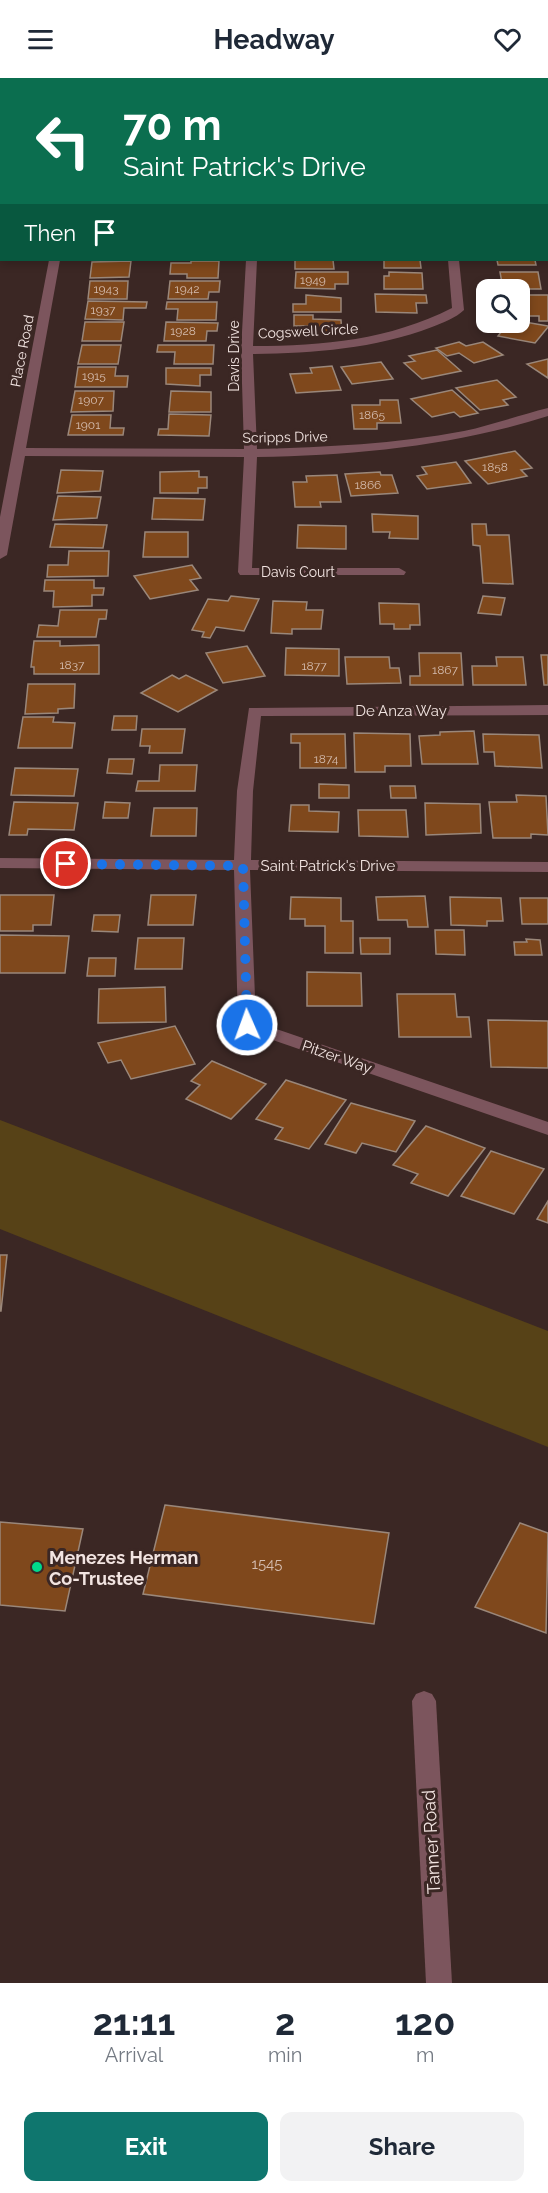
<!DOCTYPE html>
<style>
:root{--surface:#fff;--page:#f2f2f3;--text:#1f2937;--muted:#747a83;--accent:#0f766e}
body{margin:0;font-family:Raleway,sans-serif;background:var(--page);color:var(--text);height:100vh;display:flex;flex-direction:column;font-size:22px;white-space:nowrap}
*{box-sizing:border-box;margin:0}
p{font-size:20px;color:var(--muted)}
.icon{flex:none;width:33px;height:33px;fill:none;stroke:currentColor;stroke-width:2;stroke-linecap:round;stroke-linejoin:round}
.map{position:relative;height:1905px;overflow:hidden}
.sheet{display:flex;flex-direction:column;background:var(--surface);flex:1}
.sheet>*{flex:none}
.top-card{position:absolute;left:0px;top:0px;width:549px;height:183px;box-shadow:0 3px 9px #0003;background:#0b6e4f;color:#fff;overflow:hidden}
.controls{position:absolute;left:476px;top:201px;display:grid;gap:12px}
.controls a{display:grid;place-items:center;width:54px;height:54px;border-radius:12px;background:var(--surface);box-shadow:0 3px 9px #0003;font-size:30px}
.pin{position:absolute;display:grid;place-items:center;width:51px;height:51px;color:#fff;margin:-26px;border:3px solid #fff;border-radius:50%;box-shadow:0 2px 6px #0007}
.me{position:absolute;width:66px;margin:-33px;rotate:358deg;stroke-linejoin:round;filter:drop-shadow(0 0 4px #0008)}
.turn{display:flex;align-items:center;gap:21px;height:126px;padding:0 24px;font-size:27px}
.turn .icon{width:78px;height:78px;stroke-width:2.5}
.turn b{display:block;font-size:42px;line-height:51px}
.then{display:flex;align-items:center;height:57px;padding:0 24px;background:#0003;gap:12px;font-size:22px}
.eta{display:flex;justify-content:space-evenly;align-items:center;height:102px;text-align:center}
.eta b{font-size:36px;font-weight:700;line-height:42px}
.action{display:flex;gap:12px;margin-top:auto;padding:12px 24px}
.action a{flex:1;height:69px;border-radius:12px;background:var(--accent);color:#fff;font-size:24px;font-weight:700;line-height:69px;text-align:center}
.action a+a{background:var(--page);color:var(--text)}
header{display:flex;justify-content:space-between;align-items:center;height:78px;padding:0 24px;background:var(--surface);font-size:27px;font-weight:700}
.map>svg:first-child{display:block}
.green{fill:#574217}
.building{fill:#7f481c;stroke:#9a877a;stroke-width:1.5}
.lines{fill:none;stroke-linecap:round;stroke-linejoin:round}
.minor{fill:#7c555d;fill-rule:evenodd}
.route{stroke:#1a73e8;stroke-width:10;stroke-dasharray:0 18}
.poi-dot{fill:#00d98c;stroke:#3b2724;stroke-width:2}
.labels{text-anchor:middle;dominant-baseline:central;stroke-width:6;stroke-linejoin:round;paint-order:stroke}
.number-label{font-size:12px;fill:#d5bdb0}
.far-street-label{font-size:14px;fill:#f2e4e1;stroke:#3b2724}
.street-label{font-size:15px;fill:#f2e4e1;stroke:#3b2724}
.near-number-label{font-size:15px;fill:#d5bdb0}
.near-poi-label{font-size:18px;font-weight:bold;fill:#f2e4e1;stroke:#3b2724;text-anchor:start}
.near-street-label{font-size:18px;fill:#f2e4e1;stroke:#3b2724}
</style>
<header><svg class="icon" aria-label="menu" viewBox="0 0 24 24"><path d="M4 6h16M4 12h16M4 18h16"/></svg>Headway<svg class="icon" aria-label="heart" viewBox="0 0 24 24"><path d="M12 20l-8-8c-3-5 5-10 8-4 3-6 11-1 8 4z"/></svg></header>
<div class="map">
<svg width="548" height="1905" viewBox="0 0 548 1905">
<rect width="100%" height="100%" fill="#3b2724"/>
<polygon class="green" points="0,1042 548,1253 548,1369 0,1151"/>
<g class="building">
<polygon points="295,182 333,182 334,191 295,191"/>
<polygon points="384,182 420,182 421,190 384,190"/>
<polygon points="497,182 535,182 536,187 498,187"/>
<polygon points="131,183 129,199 90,200 92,184"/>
<polygon points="191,183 219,183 218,200 187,200 187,196 170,196 171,185 191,185"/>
<polygon points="296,194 348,194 348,206 335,206 335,211 295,210"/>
<polygon points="389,194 422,195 423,211 384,211 384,198 389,198"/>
<polygon points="500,194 538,194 541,211 503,211"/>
<polygon points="90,203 128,203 127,221 88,221"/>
<polygon points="170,203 220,203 219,214 209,214 208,221 168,221"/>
<polygon points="375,216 426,217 427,225 416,225 417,235 376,234"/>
<polygon points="306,217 341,220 341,234 293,234 293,226 306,226"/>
<polygon points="519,217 548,217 548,243 539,243 539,238 519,238"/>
<polygon points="88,223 147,224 146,230 124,230 123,242 85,241"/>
<polygon points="167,224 217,224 216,242 177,242 178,231 166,231"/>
<polygon points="294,237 313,237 313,241 341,242 342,256 307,256 307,248 294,248"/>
<polygon points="519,243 548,248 548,249 535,265 498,258 509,244"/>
<polygon points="85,244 124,244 121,263 82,263"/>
<polygon points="166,244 218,245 217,253 207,253 206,263 164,263"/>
<polygon points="459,264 466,268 483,264 503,277 474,285 459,275 447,278 436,270"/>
<polygon points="82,267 121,267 118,286 78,286"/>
<polygon points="158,267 214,267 213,286 174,286 175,274 157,274"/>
<polygon points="437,272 461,293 422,301 404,285 415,283 409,278"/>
<polygon points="548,281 548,300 527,286"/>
<polygon points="381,284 393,301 352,306 341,289"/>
<polygon points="332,288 341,312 296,315 290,296 312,295 310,290"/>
<polygon points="78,289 116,289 115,298 128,298 127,309 75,309"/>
<polygon points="166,290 211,290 211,297 200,297 200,308 166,306"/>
<polygon points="497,302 516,319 503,322 508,327 480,332 456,310"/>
<polygon points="452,312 478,335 460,339 454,334 432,339 411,321"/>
<polygon points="75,313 114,313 113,333 71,334"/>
<polygon points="171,313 211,314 211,334 169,334"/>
<polygon points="380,322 398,322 401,345 377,345 377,351 354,351 352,327 380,327"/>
<polygon points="169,336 211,337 209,358 158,357 159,351 168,351"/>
<polygon points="72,337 111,337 110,350 124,350 123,357 68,357"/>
<polygon points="515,373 532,390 521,392 527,398 488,406 465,383"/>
<polygon points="456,384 471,405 427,411 417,398 427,396 422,389"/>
<polygon points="61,392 103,393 100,413 57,415"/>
<polygon points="199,393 199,399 207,399 207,410 198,410 198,415 160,415 160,394"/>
<polygon points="380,394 381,397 392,397 398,415 351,418 345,396"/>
<polygon points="337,397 341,424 320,424 321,429 295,429 293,404 307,404 306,398"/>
<polygon points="58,418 101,419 97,440 53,442"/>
<polygon points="154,420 205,421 203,442 152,441"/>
<polygon points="372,436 418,438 418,461 389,460 390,454 373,454"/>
<polygon points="55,446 107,447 103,470 50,469"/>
<polygon points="472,446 486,446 487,457 509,457 513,506 483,505 480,468 473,467"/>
<polygon points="298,447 346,448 346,471 297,470"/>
<polygon points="145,454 188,454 188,479 143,479"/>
<polygon points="69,473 109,473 108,498 47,499 48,487 68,487"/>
<polygon points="192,487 201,500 190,502 198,512 150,521 134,498"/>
<polygon points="45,502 94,502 94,510 104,510 103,517 92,517 92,528 53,529 54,513 44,513"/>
<polygon points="231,518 259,521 244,553 216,549 210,560 202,559 204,554 192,552 208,521 228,523"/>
<polygon points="483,518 505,520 501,537 478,535"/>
<polygon points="273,523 307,524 306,532 323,532 321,551 292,551 292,556 271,555"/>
<polygon points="379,525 419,526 420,547 410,547 410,551 394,551 394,546 380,546"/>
<polygon points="60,532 107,532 106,541 99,541 96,559 37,559 39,547 58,548"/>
<polygon points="34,563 60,563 60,568 99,567 99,596 34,596 34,589 31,589"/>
<polygon points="247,568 265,598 223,605 206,575"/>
<polygon points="286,570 339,571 339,598 285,597"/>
<polygon points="419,575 461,575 463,607 410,607 410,598 420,598"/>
<polygon points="541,577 548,577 548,607 544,607"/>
<polygon points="345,579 389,579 390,590 399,590 401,605 347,606"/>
<polygon points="496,579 523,579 526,607 473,607 472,588 497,588"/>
<polygon points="172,597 179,601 186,597 217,612 178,634 141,615"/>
<polygon points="28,606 75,606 74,630 58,631 58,635 25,636"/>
<polygon points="114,638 137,638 136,652 112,652"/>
<polygon points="23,639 54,639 53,644 75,645 72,670 18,670"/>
<polygon points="142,651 185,651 182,675 149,675 150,668 140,668"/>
<polygon points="474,653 478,686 422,686 419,658 440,657 440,654"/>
<polygon points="354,655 410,656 411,688 385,688 385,694 355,694"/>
<polygon points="291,656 345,656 346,690 300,690 300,665 291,665"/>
<polygon points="483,656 539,657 542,690 495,688 494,674 484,674"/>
<polygon points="109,681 134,681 132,696 107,695"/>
<polygon points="160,687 197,687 195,713 136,713 138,703 159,703"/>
<polygon points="15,690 78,691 74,718 11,717"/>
<polygon points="319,706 349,707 349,720 319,720"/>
<polygon points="390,708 415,708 416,720 391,720"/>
<polygon points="516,717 546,718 548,757 531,756 531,760 493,760 489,724 517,724"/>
<polygon points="14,724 78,725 74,752 28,751 27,757 9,757"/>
<polygon points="105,724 130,725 128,740 103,740"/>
<polygon points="425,725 480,726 481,755 426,757"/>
<polygon points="291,727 309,727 309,733 339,734 338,754 289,753"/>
<polygon points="154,730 197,730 196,758 151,758"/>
<polygon points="358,732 406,732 408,759 359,758"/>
<polygon points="0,817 54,817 51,847 33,847 33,853 0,853"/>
<polygon points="151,817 196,817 193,847 148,847"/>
<polygon points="425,818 428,849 408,849 407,842 378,842 376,819"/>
<polygon points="291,819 341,820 341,843 353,843 353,875 325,875 325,848 305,848 305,841 290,841"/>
<polygon points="450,819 501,820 503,843 487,843 487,848 451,847"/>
<polygon points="520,820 548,820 548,846 522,846"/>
<polygon points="94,837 120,837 118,854 92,853"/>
<polygon points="435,852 464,852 465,877 436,876"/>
<polygon points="0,857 69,858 65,895 0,895"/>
<polygon points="138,860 184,860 182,891 135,891"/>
<polygon points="360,860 390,860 390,876 361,876"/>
<polygon points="526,861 540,862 542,877 515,877 514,864 527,864"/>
<polygon points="89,880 116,880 115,898 87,898"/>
<polygon points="307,894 361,895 362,928 307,928"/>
<polygon points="165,909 166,944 98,945 99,911"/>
<polygon points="397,916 455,916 457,939 469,939 471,959 399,959"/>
<polygon points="488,942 548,943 548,990 491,989"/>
<polygon points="175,948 195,986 131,1001 121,982 108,985 98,965"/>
<polygon points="212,983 266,1006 231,1041 186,1021 200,1007 191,1003"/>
<polygon points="286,1002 346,1022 309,1071 275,1061 283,1050 256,1041"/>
<polygon points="351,1025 415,1043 396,1074 362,1065 356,1075 325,1066"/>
<polygon points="426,1048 485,1070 448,1118 411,1105 418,1096 393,1087"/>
<polygon points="491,1073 544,1091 514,1136 461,1118"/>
<polygon points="548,1123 548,1145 537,1141"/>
<polygon points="0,1177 7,1177 1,1233 0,1233"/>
<polygon points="165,1427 389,1455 374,1546 143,1516"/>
<polygon points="0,1444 83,1451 65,1533 0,1527"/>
<polygon points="520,1445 548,1455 546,1555 475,1529"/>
</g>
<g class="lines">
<g class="minor">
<rect x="83" y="0" width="10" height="2"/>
<polygon points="522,0 540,0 541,2 523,2"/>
<path d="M49 182H60L26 370 244 371 241 272 246 182H257L253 268C323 268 389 262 452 230L448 182H459L464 232C456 240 442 245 432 249 374 271 314 275 253 276L257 371C327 369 395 366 464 353 492 347 520 337 548 330V338C453 368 357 377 257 379L252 490H399L406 494 404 497H240L238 494 244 379 25 378 7 477 0 481V439Z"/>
<polygon points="548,627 548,637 261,638 253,713 251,782 548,784 548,794 250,792 256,944 548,1044 548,1057 241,951 238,947 234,792 0,790 0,780 234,782 237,713 249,630"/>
<polygon points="424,1613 432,1616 436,1623 452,1905 426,1905 412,1623 416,1616"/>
</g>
</g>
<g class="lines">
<polyline class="route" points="66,786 243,788 247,947"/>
</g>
<circle class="poi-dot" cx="37" cy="1489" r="6"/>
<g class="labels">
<g class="number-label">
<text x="313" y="202">1949</text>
<text x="106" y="211">1943</text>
<text x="187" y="211">1942</text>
<text x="103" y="232">1937</text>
<text x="183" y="253">1928</text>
<text x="94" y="298">1915</text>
<text x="91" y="322">1907</text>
<text x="372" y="337">1865</text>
<text x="88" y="347">1901</text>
<text x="495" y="389">1858</text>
<text x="368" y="407">1866</text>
<text x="72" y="587">1837</text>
<text x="314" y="588">1877</text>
<text x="445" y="592">1867</text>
<text x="326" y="681">1874</text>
</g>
<g class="far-street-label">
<text transform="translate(308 253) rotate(-3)">Cogswell Circle</text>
<text transform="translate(22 273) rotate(-79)">Place Road</text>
<text transform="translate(234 278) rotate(-90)">Davis Drive</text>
<text transform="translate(285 359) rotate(-1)">Scripps Drive</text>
<text x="298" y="494">Davis Court</text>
</g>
<g class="street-label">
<text x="401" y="633">De Anza Way</text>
<text x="328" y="788">Saint Patrick's Drive</text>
<text transform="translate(337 979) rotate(19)">Pitzer Way</text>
</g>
<g class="near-number-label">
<text x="267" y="1486">1545</text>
</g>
<g class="near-poi-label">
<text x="49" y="1479">Menezes Herman<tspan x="49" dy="21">Co-Trustee</tspan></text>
</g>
<g class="near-street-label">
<text transform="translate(431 1764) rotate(-93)">Tanner Road</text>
</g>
</g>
</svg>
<div class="controls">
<a><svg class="icon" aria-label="search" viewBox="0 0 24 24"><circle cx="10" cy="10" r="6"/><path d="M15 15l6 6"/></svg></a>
</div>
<div class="pin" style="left:66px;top:786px;background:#d93025"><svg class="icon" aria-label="arrive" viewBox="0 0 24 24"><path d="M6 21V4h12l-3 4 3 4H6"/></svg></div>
<svg class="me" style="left:247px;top:947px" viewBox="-20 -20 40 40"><circle r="17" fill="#1a73e8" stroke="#fff" stroke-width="3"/><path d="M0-11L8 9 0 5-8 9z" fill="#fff"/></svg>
<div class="top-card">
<div class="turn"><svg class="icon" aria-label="left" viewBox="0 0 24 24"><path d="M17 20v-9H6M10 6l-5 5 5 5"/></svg><div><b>70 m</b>Saint Patrick's Drive</div></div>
<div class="then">Then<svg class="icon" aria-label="arrive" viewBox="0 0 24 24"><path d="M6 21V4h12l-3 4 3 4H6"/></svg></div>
</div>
</div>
<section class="sheet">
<div class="eta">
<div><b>21:11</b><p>Arrival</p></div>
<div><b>2</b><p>min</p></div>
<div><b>120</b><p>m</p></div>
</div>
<div class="action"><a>Exit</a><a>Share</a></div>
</section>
